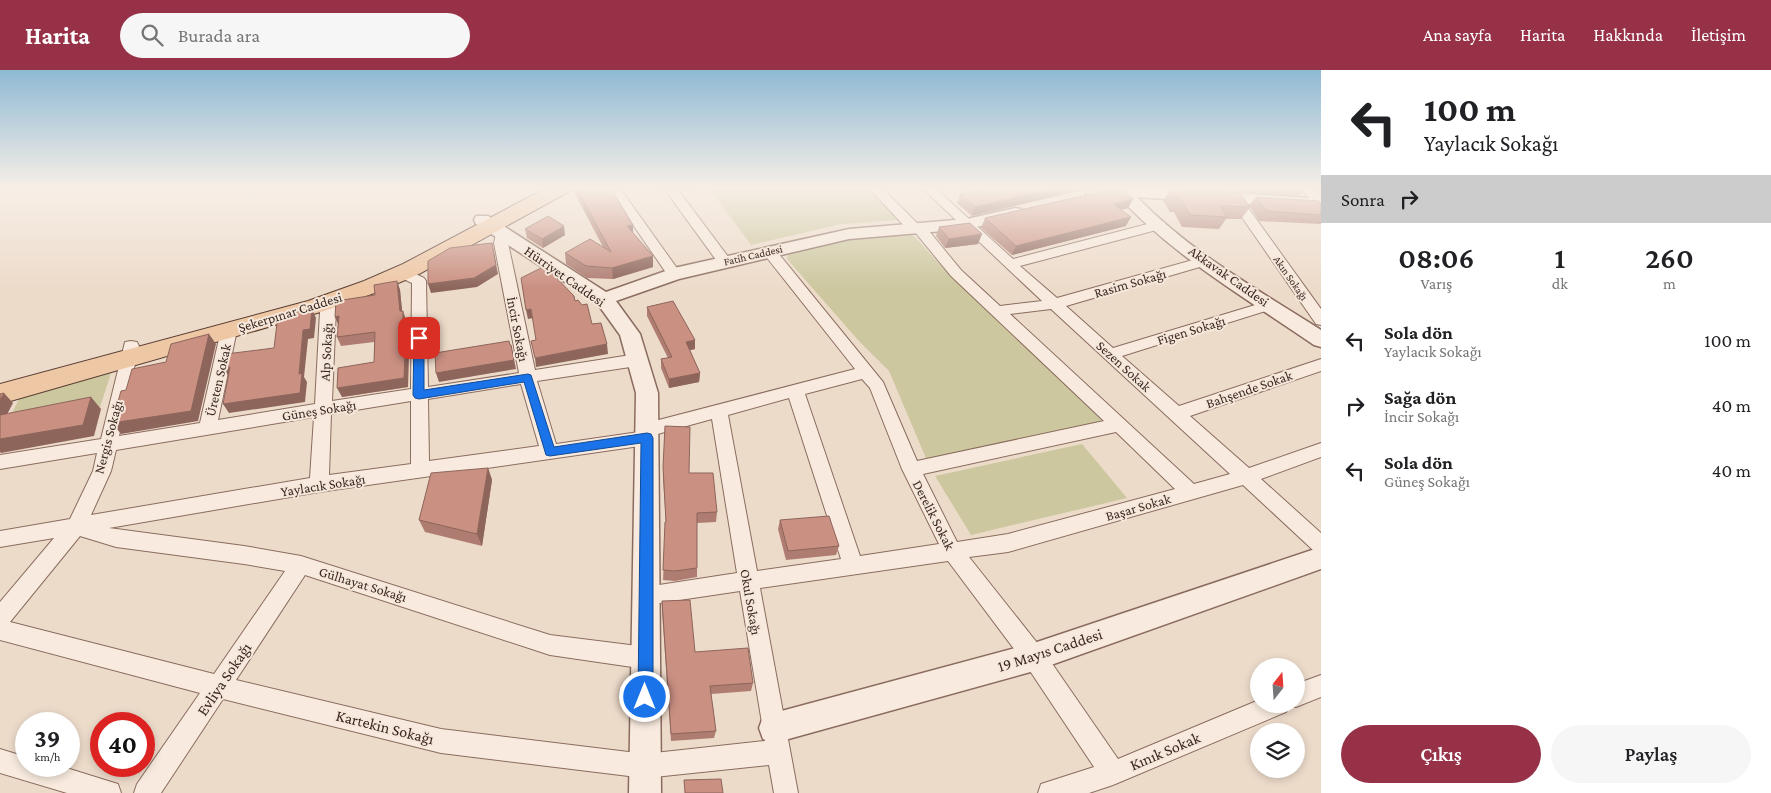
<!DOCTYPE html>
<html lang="tr">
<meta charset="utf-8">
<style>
:root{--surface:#fff;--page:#f6f6f6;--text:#202124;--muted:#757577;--accent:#973148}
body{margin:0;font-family:"Crimson Pro",serif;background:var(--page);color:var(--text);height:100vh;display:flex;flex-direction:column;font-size:19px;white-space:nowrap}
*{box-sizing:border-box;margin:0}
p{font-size:16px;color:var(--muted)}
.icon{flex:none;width:28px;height:28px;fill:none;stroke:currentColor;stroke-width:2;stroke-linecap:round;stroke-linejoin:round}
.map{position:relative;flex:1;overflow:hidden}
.side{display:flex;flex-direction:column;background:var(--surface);width:450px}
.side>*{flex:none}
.guide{background:#fff;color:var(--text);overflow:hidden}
.needle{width:32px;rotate:17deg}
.tools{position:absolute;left:1250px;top:588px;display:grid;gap:10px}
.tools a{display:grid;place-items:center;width:55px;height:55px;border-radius:50%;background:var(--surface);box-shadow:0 2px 8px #0003;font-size:25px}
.speed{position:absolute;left:15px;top:642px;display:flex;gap:10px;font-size:25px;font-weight:700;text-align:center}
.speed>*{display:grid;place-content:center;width:65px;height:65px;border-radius:50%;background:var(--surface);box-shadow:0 2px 8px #0003;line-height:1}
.speed small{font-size:12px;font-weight:400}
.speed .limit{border:8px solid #d22;background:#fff;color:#111}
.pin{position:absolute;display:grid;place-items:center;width:42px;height:42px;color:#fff;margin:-21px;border-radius:10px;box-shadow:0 2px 8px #0006}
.me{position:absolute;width:55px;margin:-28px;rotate:0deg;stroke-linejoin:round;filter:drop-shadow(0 0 4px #0008)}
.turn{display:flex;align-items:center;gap:18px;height:105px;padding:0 20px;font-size:22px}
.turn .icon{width:65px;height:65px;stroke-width:2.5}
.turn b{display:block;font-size:35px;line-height:42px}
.then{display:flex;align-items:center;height:48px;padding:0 20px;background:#0003;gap:10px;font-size:19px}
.eta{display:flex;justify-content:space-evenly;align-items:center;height:85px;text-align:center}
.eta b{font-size:30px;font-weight:600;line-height:35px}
.action{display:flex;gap:10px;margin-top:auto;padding:10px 20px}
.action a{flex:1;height:58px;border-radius:30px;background:var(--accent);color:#fff;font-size:20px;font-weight:600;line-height:58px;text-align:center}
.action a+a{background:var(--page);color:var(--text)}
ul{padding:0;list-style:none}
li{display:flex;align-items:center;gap:15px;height:65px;padding:0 20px}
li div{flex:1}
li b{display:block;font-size:19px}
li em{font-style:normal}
header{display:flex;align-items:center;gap:30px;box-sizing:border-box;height:70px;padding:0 25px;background:var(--accent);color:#fff}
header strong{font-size:24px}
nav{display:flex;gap:28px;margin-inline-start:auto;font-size:18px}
.search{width:350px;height:45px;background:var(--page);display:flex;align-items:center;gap:12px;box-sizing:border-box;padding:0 18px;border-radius:28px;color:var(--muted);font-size:19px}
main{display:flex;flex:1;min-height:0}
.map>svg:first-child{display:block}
.green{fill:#ccc79e}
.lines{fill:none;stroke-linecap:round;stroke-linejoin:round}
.minor-casing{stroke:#8a6c5f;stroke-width:2}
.tertiary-casing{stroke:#8a6c5f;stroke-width:3}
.primary-casing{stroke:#583c33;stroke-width:2}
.minor{fill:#f8eade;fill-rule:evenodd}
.tertiary{fill:#f8eade;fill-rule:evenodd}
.primary{fill:#eec7a5;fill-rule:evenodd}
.wall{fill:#ae7c70}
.shaded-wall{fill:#8d655b}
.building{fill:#ca9082;stroke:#8d655b}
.route{fill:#1a73e8;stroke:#114b97}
.labels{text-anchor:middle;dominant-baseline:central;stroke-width:4;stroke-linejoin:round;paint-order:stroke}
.far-street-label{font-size:11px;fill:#3b2822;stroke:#f5e7da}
.street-label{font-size:14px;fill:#3b2822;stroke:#f5e7da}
.near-street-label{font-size:16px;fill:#3b2822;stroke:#f5e7da}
</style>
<header>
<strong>Harita</strong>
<div class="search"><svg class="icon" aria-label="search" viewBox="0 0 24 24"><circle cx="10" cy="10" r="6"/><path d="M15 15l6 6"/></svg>Burada ara</div>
<nav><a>Ana sayfa</a><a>Harita</a><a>Hakkında</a><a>İletişim</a></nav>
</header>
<main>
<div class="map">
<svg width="1321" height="723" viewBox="0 0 1321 723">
<rect width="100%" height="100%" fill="#eddbca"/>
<g class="green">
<polygon points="725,117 868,117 900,150 841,154 751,175 712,122"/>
<polygon points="912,165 916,168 948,203 1101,346 1100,354 928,393 889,301 858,270 787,189 788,185 850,169"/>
<polygon points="112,300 100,337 6,355 22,323"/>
<polygon points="1082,374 1127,428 971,465 935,406"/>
</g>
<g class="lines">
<g class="minor-casing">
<g id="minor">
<polygon points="607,117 619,117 679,201 681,204 679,207 669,207"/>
<polygon points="663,117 676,117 729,188 731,191 729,194 719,194"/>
<path d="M868 117H881L918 154 924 155 961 200 1000 236 1042 231 921 117H934L1013 189 1159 151 1164 152 1166 155 1164 158 1020 196 1057 228 1200 188H1210L1212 191 1210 194 1066 236 1113 278 1265 232H1275L1277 235 1275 238 1122 286 1179 336 1321 289V301L1190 346 1249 398 1321 373V387L1261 409 1321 463V484L1314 481 1243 415 1008 482 969 487 1042 579 1118 689 1259 630V634H1296V614L1321 605V627L1296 637 1289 635 1286 642 1113 715 1089 723H1038L1041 714 1094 697 1026 595 948 491 760 518 798 723H774L769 695 645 708 441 683 223 629 161 723H134L137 714 200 623 0 570V532L54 468 0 477V461L70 449 93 401 97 383 0 399V385L101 369 125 272 131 271 137 272 139 276 119 366 200 353 221 260 224 256 229 255 234 256 237 260 218 350 315 334 320 242 311 239 309 236 311 233 316 231 333 235 336 238 332 331 411 319 412 213 397 206 395 203 397 200H407L424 208 426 211 428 317 519 303 494 173 496 164 503 160 510 164 508 173 535 300 637 284 643 286 645 290 643 294 637 296 537 311 556 374 639 362 638 360 641 355 647 353 855 299 764 184 762 181 769 177 774 178 883 312 917 391 1104 351 951 206 915 162 909 161ZM1051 239 1230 404 1194 414 1010 244ZM862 309 870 318 902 399 939 474 860 486 805 324ZM521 314 539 376 429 391 428 329ZM789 328 841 489 757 501 728 345ZM411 331V394L329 405 331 344ZM314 347 310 408 91 445 111 401 116 380ZM712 349 737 503 646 517 639 519 636 526 639 533 646 535 740 521 765 671 645 684 441 659 236 610 305 505 550 585 646 599 654 596 657 588 654 580 646 577 550 565 301 486 244 476 109 458 319 422 647 375 653 373 656 368 654 365ZM1116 362 1175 419 1008 464 957 472 923 404ZM80 466 116 477 244 494 285 501 214 604 10 552Z"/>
<polygon points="1221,117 1233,117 1321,239 1321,255 1316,254"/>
<polygon points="1300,117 1313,117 1321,126 1321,138 1316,137"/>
<polygon points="0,679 26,687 26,696 60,696 118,714 121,723 67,723 0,703"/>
</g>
</g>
<g class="tertiary-casing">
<g id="tertiary">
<path d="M1104 117H1143L1321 129V139L1137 127C1190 182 1258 220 1321 260V277L1314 275C1247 229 1175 187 1119 127L1094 129 1088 127 1086 124 1088 121Z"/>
<polygon points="1015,138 1021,139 1023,143 1021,147 967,159 849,169 679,209 616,231 640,264 658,323 661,723 629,723 636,323 620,265 597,233 476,154 474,150 476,146 488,146 606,222 674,198 849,159 967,149"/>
<polygon points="1321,477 1321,499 1034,601 774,673 763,669 759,658 763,647 774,643 1034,573"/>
</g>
</g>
<g class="primary-casing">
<polygon id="primary" points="548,117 573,117 570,121 419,204 380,221 324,241 0,334 0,314 308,231 364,211 403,194"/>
</g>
<use href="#minor" class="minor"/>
<use href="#tertiary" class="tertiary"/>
<use href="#primary" class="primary"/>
</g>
<g class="wall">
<polygon points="572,117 610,117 633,155 633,163 653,197 613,209 587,208 566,194 565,183 603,177 573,120"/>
<polygon points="990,117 972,146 957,133 960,124"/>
<polygon points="1173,117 1223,117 1221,120"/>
<polygon points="1235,117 1307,117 1299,126 1239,122"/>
<polygon points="1315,117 1321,117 1321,123"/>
<polygon points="1171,118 1249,136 1256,127 1321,134 1321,154 1259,151 1250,137 1241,149 1226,149 1219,159 1182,157 1174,142 1170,142 1163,131"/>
<polygon points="1133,129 1128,138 1121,140 1126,156 1012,185 981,158 985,148"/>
<polygon points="939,157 978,174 945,178 936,166"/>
<polygon points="525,159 565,165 543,178 527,168"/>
<polygon points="397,211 400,220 402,241 406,250 407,266 409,273 408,317 342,327 374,292 374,272 341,276 337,267 338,254 335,247 375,225"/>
<polygon points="647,237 695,270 695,279 690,280 700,303 699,312 669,318 661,298 661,289 668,288 647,246"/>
<polygon points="665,356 689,403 717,442 716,452 697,453 697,507 675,511 663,510 666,452 663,408"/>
<polygon points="488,398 492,410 482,476 425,462 419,450"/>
<polygon points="780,450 839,476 836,485 786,490 778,459"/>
<polygon points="662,531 695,582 753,613 751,621 711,624 716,661 714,668 671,671 662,541"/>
</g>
<g class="shaded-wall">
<polygon points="685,117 699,117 685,120"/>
<polygon points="1061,117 1095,117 972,146 975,137"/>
<polygon points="1133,129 1128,138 1108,143 1113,134"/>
<polygon points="1131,147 1126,156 1012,185 1016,176"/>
<polygon points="633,155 633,166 627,156"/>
<polygon points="564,156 565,165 543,178 542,169"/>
<polygon points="982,164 978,174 945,178 949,169"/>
<polygon points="492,173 498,204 477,217 431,223 428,214"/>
<polygon points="653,186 653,197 613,209 612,198"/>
<polygon points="397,211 400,220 403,250 400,241"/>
<polygon points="312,239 316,248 314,268 308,269 304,307 307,312 305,332 229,343 223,334 299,304 303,260"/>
<polygon points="531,239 533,248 528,249 526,240"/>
<polygon points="403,241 406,250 407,266 409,273 408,317 342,327 337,318 404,308"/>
<polygon points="339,246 339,256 335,247"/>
<polygon points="209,264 216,274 198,351 121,364 112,353"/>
<polygon points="695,270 695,279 686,281 686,272"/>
<polygon points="607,274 608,284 536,297 535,288"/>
<polygon points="511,275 516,299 439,312 436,303"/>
<polygon points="230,297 229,307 223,298"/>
<polygon points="700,303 699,312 669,318 669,309"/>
<polygon points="4,323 13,333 1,356 0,355 0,330"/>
<polygon points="91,327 101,339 94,366 1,383 0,382 0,369"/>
<polygon points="488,398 492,410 482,476 477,464"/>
</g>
<g class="building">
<polygon points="576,117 610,117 633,155 627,156 653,186 612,198 586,196 565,183 590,169 611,182"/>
<polygon points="990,117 1061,117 975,137 960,124"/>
<polygon points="1171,118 1240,123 1250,137 1220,136 1227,147 1190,145 1181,130 1178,130"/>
<polygon points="1109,120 1123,120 1133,129 1113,134 1131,147 1016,176 985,148"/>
<polygon points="1256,127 1319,131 1321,134 1321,145 1266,141"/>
<polygon points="548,146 564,156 542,169 525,159"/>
<polygon points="970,153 982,164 949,169 939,157"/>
<polygon points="492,173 496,195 474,208 428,214 428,191 450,178"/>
<polygon points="545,196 574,226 575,231 578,230 582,235 587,234 592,254 601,253 607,274 535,288 531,271 536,270 531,239 526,240 521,208"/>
<polygon points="397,211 400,241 403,241 403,264 406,264 404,308 337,318 338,298 374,292 375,262 337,267 339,246 335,247 336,231 375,225 374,215"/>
<polygon points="673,231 695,270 686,272 700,303 669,309 661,289 672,287 647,237"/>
<polygon points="312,239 310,259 303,260 299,304 302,303 300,323 223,334 230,297 223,298 226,284 274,278 278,245"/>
<polygon points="209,264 191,341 112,353 121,321 126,320 132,299 166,292 171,274"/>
<polygon points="509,271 510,275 511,275 514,290 436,303 435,283"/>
<polygon points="4,323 0,330 0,324"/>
<polygon points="91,327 83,355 0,369 0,345"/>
<polygon points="665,356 690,357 689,403 713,403 717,442 697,443 697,498 675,501 663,500 665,452 666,452 663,397"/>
<polygon points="488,398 477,464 419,450 431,403"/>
<polygon points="829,446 839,476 788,481 780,450"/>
<polygon points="690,530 695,582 748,578 753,613 710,616 716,661 671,664 662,531"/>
<polygon points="721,709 723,723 685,723 684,710"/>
</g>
<linearGradient id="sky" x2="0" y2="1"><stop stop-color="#8fbad4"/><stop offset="0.54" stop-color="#f7efe7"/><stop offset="1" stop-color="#f7efe7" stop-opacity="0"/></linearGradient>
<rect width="1321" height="218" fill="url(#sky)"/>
<polygon class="route" points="419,265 424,268 424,320 528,304 531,305 554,377 647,363 651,364 653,368 653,627 651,632 645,635 640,632 638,627 641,373 550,386 546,385 524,312 419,329 415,328 413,325 414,268"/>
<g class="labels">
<g class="far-street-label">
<text transform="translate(753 185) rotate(-13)">Fatih Caddesi</text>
<text transform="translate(1291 208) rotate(55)">Akın Sokağı</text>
</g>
<g class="street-label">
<text transform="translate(565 206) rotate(35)">Hürriyet Caddesi</text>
<text transform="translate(1229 206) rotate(35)">Akkavak Caddesi</text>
<text transform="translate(1130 213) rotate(-16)">Rasim Sokağı</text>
<text transform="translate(290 242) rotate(-17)">Şekerpınar Caddesi</text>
<text transform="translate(518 259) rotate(79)">İncir Sokağı</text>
<text transform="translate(1191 260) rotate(-17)">Figen Sokağı</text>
<text transform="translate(326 282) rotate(-87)">Alp Sokağı</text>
<text transform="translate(1124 296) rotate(42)">Sezen Sokak</text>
<text transform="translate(218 310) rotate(-77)">Üreten Sokak</text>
<text transform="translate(1249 319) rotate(-19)">Bahşende Sokak</text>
<text transform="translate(319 340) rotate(-9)">Güneş Sokağı</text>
<text transform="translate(108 367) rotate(-75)">Nergis Sokağı</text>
<text transform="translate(323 415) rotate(-9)">Yaylacık Sokağı</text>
<text transform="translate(1138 437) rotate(-16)">Başar Sokak</text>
<text transform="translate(934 445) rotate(63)">Derelik Sokak</text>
<text transform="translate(363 514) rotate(17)">Gülhayat Sokağı</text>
<text transform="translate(751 532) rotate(80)">Okul Sokağı</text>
</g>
<g class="near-street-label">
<text transform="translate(1050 580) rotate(-18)">19 Mayıs Caddesi</text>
<text transform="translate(224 609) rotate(-56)">Evliya Sokağı</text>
<text transform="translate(385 657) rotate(14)">Kartekin Sokağı</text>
<text transform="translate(1165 681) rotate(-23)">Kınık Sokak</text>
</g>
</g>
</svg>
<div class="tools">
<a><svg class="needle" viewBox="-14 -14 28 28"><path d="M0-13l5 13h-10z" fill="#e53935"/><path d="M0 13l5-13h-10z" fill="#757577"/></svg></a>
<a><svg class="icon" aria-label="layers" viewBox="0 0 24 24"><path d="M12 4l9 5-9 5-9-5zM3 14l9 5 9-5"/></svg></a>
</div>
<div class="speed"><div>39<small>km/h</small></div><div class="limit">40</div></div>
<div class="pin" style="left:419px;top:268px;background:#d93025"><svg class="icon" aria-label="arrive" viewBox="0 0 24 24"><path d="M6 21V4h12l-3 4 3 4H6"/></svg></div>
<svg class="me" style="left:645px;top:627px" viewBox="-20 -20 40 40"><circle r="17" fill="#1a73e8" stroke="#fff" stroke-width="3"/><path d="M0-11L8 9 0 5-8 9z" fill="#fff"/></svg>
</div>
<section class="side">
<div class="guide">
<div class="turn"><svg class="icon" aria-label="left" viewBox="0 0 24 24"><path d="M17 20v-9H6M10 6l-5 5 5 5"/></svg><div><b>100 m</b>Yaylacık Sokağı</div></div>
<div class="then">Sonra<svg class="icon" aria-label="right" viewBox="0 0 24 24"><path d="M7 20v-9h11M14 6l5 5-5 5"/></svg></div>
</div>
<div class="eta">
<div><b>08:06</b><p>Varış</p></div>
<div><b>1</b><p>dk</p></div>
<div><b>260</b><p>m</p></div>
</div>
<ul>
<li><svg class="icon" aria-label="left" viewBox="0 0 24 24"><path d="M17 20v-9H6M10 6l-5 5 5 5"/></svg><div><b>Sola dön</b><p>Yaylacık Sokağı</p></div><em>100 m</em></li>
<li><svg class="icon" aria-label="right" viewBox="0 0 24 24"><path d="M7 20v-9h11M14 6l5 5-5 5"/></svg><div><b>Sağa dön</b><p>İncir Sokağı</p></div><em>40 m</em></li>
<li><svg class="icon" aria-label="left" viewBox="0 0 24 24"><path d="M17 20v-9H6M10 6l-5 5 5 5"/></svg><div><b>Sola dön</b><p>Güneş Sokağı</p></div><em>40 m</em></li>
</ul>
<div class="action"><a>Çıkış</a><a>Paylaş</a></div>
</section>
</main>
